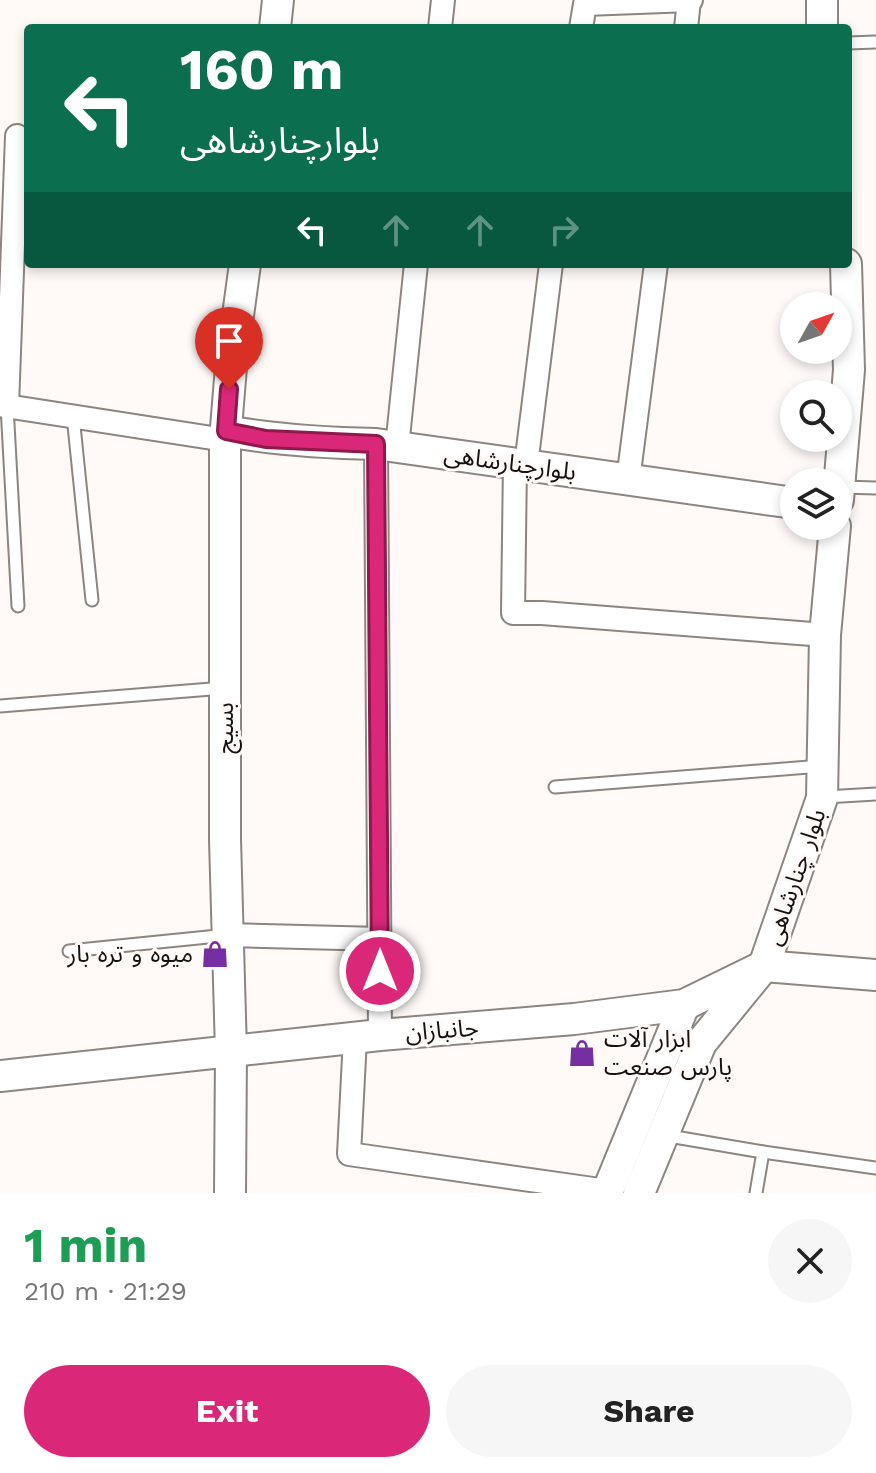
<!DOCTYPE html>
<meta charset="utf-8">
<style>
:root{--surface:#fff;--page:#f6f6f6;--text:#222;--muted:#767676;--accent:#db2777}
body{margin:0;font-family:"Work Sans","Noto Sans Arabic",sans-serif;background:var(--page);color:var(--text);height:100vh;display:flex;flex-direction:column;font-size:30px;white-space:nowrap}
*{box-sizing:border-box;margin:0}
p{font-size:26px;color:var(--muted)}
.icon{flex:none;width:44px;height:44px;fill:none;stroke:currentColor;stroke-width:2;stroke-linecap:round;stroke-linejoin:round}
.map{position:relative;height:1193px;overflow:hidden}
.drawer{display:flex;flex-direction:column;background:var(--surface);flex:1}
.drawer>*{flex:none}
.banner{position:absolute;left:24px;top:24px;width:828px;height:244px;border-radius:8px;box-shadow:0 4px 12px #0003;background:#0b6e4f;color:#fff;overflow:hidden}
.needle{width:52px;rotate:50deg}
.controls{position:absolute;left:780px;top:292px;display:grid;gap:16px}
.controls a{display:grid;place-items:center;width:72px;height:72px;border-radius:50%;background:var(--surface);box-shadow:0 4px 12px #0003;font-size:40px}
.pin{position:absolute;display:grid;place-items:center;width:68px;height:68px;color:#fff;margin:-82px -34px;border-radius:50% 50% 50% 0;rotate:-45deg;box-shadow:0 0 8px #0007}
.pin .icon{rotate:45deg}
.me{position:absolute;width:88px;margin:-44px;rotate:0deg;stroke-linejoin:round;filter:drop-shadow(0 0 6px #0008)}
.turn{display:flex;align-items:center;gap:28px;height:168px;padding:0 24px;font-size:36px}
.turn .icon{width:104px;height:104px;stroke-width:2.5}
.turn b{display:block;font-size:56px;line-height:68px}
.lanes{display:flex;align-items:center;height:76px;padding:0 24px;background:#0003;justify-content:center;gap:40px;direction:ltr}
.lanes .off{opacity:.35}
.round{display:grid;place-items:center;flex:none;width:84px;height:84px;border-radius:42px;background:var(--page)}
.overview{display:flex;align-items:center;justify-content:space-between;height:136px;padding:0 24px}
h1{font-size:48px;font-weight:700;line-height:60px;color:#1e9e55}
.action{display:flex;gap:16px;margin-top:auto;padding:16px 24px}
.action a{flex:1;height:92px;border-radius:48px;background:var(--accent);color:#fff;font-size:32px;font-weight:700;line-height:92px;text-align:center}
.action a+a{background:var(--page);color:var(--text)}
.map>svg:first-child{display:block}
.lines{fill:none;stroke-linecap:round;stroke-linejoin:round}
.lane-casing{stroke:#8c8580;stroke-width:15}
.street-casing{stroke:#8c8580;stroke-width:26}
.secondary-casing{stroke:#8c8580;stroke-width:34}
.lane{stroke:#fff;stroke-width:11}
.street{stroke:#fff;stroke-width:22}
.secondary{stroke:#fff;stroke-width:30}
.route-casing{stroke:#8e194d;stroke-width:20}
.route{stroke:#db2777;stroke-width:14}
.labels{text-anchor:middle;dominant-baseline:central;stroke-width:6;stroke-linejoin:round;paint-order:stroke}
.street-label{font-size:24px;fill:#151311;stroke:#fffaf7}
.poi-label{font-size:24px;fill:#151311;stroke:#fffaf7;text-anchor:end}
</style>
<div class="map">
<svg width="876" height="1193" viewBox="0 0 876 1193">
<rect width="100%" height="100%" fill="#fffaf7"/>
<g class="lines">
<g class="lane-casing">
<g id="lane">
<polyline points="848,43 876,42"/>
<polyline points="7,406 18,606"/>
<polyline points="73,416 92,600"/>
<polyline points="841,487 876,488"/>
<polyline points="0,706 224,688"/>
<polyline points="555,787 822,766"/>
<polyline points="825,797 876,794"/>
<polyline points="69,951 228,935"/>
<polyline points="663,1135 763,1152 876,1168"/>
<polyline points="756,1193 763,1152"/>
</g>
</g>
<g class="street-casing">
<g id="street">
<polyline points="440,28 443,0"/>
<polyline points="581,28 585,4 691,0"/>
<polyline points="686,28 689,0"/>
<polyline points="0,405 225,440"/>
<polyline points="7,406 17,136"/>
<polyline points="376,444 380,1035"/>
<polyline points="397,447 416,264"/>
<polyline points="515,463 513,613 542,613 825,635"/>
<polyline points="526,465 551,264"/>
<polyline points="628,480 656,264"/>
<polyline points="228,935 380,939"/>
<polyline points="355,1038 349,1154 607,1191"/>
</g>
</g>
<g class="secondary-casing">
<g id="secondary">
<polyline points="822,0 822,28"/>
<polyline points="275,28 278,0"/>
<path d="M226 431C276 440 326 443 376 444L794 503"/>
<polyline points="838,500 849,370 846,264"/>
<polyline points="0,1076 380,1035 574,1019 684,1005 764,966 876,975"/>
<polyline points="230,1193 231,1052 225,839 225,440 231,367 245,264"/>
<polyline points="607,1193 684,1005"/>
<polyline points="639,1193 701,1043 764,966 822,798 825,635 835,526"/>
</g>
</g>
<use href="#lane" class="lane"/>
<use href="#street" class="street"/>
<use href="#secondary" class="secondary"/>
</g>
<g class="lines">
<g class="route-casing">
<polyline id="route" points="229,389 226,431 266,439 376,444 380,971"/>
</g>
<use href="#route" class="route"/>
</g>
<defs>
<g id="shop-bare" transform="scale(2.16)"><path d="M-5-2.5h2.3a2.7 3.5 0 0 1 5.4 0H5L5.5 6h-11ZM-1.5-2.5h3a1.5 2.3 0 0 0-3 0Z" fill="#752fa3" stroke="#fffaf7" stroke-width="2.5" paint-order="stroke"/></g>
</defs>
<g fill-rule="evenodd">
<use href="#shop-bare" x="215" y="954"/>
<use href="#shop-bare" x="582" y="1053"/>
</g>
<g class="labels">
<g class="street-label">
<text transform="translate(510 463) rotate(8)">بلوارچنارشاهی</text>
<text transform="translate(225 728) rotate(-90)">بسیج</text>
<text transform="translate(795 877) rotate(-71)">بلوار چنارشاهی</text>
<text transform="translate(442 1030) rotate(-4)">جانبازان</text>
</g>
<g class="poi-label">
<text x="193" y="954">میوه و تره بار</text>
<text x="604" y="1039" text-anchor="start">ابزار آلات<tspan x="604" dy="28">پارس صنعت</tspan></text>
</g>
</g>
</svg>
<div class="controls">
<a><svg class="needle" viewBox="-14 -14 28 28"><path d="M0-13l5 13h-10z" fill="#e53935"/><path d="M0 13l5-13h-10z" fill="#767676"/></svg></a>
<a><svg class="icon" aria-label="search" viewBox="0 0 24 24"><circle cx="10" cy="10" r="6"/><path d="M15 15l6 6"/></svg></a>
<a><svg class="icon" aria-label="layers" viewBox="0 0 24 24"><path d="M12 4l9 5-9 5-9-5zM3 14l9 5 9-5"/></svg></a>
</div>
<div class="pin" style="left:229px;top:389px;background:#d93025"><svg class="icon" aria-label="arrive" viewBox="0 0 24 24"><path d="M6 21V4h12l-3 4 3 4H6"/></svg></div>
<svg class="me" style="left:380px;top:971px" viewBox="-20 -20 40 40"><circle r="17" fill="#db2777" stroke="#fff" stroke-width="3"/><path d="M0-11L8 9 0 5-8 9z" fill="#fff"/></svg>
<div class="banner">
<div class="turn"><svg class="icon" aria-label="left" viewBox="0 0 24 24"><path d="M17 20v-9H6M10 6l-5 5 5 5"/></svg><div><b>160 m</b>بلوارچنارشاهی</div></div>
<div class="lanes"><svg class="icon" aria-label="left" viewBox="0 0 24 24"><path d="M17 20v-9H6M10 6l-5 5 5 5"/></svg><svg class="icon off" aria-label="ahead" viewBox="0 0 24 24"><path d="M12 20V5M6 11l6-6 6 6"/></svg><svg class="icon off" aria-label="ahead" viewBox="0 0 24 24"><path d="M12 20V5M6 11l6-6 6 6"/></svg><svg class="icon off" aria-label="right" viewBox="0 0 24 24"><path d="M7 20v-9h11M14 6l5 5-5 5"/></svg></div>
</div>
</div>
<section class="drawer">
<div class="overview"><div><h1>1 min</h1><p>210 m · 21:29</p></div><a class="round"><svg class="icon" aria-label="close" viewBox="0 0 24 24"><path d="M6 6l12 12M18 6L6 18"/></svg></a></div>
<div class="action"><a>Exit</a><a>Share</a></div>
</section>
